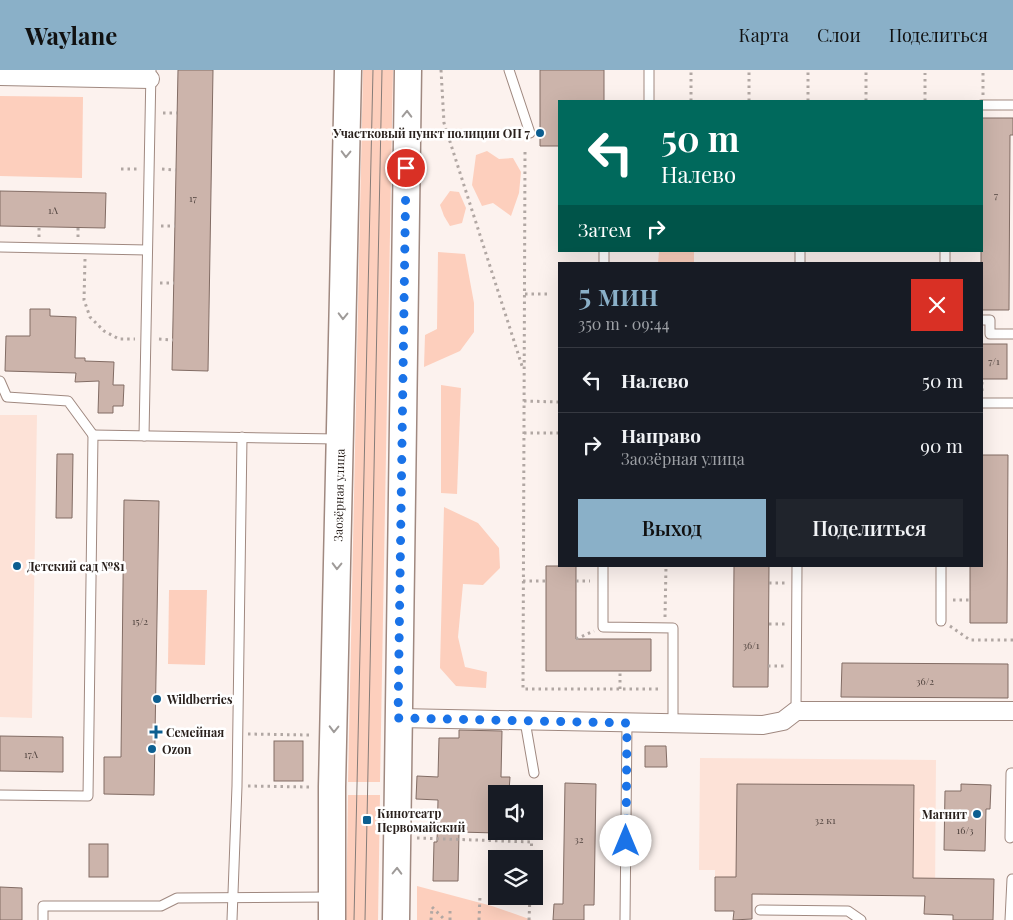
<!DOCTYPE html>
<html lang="ru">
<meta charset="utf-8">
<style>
:root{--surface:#171b24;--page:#20242c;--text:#f1f3f6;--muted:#9ea1a6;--line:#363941;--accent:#8ab0c8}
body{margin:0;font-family:"Playfair Display",serif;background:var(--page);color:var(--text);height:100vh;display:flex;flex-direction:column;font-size:19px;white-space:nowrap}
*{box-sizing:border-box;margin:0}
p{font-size:16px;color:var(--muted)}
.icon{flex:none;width:28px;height:28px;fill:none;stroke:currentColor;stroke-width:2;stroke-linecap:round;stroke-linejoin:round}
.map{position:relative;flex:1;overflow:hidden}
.sheet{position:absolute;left:558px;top:192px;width:425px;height:305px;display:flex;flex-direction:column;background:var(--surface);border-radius:0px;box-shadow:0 5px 20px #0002}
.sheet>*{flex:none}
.guide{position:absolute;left:558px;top:30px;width:425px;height:152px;border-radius:0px;box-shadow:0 5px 20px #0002;background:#00695c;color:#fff;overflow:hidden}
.controls{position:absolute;left:488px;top:715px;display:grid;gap:10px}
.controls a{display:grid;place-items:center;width:55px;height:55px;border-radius:0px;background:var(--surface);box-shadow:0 5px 20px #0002;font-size:25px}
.pin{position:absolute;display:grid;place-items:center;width:42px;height:42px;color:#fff;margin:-21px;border:2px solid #fff;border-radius:50%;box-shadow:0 1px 5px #0007}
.me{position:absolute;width:55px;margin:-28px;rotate:0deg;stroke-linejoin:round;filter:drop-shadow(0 0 4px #0008)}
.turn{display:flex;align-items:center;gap:18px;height:105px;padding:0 20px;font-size:22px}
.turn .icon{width:65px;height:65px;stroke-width:2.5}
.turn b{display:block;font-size:35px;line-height:42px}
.then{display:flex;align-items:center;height:48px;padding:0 20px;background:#0003;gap:10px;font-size:19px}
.round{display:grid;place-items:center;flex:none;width:52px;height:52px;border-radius:0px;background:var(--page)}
.headline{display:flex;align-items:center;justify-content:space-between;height:85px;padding:0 20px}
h1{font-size:30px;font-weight:600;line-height:38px;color:var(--accent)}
.cta{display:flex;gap:10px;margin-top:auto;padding:10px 20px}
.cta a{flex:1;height:58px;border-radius:0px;background:var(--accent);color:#111;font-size:20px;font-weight:600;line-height:58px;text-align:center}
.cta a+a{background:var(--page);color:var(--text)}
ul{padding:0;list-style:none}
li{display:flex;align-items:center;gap:15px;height:65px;padding:0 20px;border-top:1px solid var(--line)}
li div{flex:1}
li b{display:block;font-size:19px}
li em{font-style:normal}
header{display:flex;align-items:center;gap:30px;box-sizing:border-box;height:70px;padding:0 25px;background:var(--accent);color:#111}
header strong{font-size:24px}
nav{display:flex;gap:28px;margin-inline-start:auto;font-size:18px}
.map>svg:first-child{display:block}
.built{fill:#fde2d7}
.green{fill:#fdcfbd}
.building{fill:#ccb4ab;stroke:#826c64}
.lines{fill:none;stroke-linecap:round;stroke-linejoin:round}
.service-casing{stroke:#a08980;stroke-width:11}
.minor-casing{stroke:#a08980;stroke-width:20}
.secondary-casing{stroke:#a08980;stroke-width:29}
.path{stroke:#b1a7a3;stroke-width:3;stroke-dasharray:2.5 4;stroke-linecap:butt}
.service{stroke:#fff;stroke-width:9}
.minor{stroke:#fff;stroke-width:18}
.secondary{stroke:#fff;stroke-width:26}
.tram{stroke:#867c78;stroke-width:1}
.oneway{stroke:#9f9b99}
.route{stroke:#1a73e8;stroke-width:9;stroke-dasharray:0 16.2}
.poi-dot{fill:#0c5e90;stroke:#fff;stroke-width:2}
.labels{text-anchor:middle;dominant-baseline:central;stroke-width:5;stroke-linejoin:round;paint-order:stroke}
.number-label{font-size:10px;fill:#524540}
.poi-label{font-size:12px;font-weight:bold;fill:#29201c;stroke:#fff;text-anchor:start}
.street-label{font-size:12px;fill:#29201c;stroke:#fff}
</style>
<header>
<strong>Waylane</strong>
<nav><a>Карта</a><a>Слои</a><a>Поделиться</a></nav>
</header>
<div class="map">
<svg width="1013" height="850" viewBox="0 0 1013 850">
<rect width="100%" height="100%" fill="#fcf2ee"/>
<g class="built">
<polygon points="0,345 37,345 32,648 0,647"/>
<polygon points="700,688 936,690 935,826 715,824 715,800 699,800"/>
</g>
<g class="green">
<polygon points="363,0 393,0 380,712 348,712"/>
<polygon points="0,26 83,27 82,108 0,106"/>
<polygon points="487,81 499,89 513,88 521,102 519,123 511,146 493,133 482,136 472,115 476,85"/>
<polygon points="450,121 459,122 466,138 462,153 450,156 444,146 440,135"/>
<polygon points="659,181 694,181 694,194 658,194"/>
<polygon points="438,182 465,184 474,233 474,262 460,281 424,297 425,265 437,259"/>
<polygon points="441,315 461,318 457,424 441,423"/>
<polygon points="444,437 478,453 499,478 500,498 483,515 463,514 458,567 465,597 487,602 486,618 456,616 440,598"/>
<polygon points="169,520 207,520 205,595 168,594"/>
<polygon points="348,725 380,725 378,850 346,850"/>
<polygon points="417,816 492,836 532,850 417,850"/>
</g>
<g class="building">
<polygon points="178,0 213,0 208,301 172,300"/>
<polygon points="540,0 604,0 604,31 559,31 559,76 540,76"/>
<polygon points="981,48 1013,48 1013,65 1010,65 1009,240 981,240"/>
<polygon points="0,121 106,123 105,158 0,156"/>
<polygon points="30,239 50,239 50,246 76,247 75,288 85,288 85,291 114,292 113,315 124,315 123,336 113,336 113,343 98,343 99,311 75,312 76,303 5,301 6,266 30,266"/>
<rect x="981" y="274" width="26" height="35"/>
<polygon points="57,384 73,384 72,448 56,448"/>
<polygon points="981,385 1008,385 1007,553 970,553 970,496 981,496"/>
<polygon points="124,430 159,431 154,725 104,724 104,687 121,687"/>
<polygon points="546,496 576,496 576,569 651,569 651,601 546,601"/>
<polygon points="734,496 769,496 768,617 733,617"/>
<polygon points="842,593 1008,594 1008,628 841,627"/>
<polygon points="459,660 502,661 501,707 510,707 509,721 501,721 501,724 496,724 496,763 459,762 458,811 433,811 434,772 437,772 438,730 416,729 417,706 438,707 439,668 459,668"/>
<polygon points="0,666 63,667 63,702 0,701"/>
<rect x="274" y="671" width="29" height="40"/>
<polygon points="645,676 666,676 667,697 645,697"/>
<polygon points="565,713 596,714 594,835 584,835 584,850 553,850 554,834 563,834"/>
<polygon points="737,714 914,715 913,808 994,809 993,850 953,850 953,845 924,844 925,826 752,824 752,849 733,850 734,841 715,841 715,807 736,807"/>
<polygon points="961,714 991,715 990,739 986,739 985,781 944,780 945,721 961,721"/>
<rect x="89" y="774" width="19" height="33"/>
<polygon points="0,817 22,818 22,850 0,850"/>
</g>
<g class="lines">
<g class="service-casing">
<g id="service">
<polyline points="509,0 530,63"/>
<polyline points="649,31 649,0"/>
<polyline points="981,35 1013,35"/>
<polyline points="0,177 147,180"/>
<polyline points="604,194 604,181"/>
<polyline points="800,194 800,181"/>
<polyline points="945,194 945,181"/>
<polyline points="981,250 990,250 990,264 1013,264"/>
<polyline points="0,311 7,327 68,331 93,365"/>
<polyline points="981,333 1013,333"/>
<polyline points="144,366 151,0"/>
<polyline points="603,496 603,557 673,558 673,653"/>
<polyline points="941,551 941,496"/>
<polyline points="796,641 797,496"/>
<polyline points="525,651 534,703"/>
<polyline points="0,725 88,726 93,365 338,369"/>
<polyline points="1010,768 1011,703 1013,703"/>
<polyline points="760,840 848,841 861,850"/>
<polyline points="43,850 43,836 161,836 177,828 330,827"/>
<polyline points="232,850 237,716 242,367"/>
<polyline points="625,850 627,653"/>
<polyline points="1010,850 1012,809"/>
</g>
</g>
<g class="minor-casing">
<g id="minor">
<polyline points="0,6 150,9"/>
<polyline points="398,648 763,655 783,651 796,641 1013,641"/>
</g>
</g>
<g class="secondary-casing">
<g id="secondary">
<path id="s1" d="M332 850V717L348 0"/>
<polyline points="396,850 408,0"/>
</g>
</g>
<g class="path">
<polyline points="441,0 444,53 523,299"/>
<polyline points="983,25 983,3"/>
<polyline points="691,31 691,2"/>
<polyline points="749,31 749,2"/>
<polyline points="808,31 808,2"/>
<polyline points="866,31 866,2"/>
<polyline points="925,31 925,3"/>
<polyline points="163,43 177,43"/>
<polyline points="525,82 523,619 661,619"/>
<polyline points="121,99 138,99"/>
<polyline points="162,99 176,100"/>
<polyline points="161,156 175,156"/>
<polyline points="39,167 39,157"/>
<polyline points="78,167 78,158"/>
<polyline points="85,189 84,230 90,247 104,261 119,269 135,269"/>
<polyline points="160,213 174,213"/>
<polyline points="525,224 547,224"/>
<polyline points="159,269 173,270"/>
<polyline points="982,321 982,309"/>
<polyline points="524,331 559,332"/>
<polyline points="524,363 559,363"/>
<polyline points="523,511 546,511"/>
<polyline points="576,511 590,511"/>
<polyline points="769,513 786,513"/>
<polyline points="953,530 970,530"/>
<polyline points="665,547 666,496"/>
<polyline points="769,554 785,554"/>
<polyline points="950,556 970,570 1013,570"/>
<polyline points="576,569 594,561"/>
<polyline points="768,596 785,596"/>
<polyline points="620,619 620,601"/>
<polyline points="248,664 310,665"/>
<polyline points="248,716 310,717"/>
<polyline points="533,724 533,714"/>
<polyline points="417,768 532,772"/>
<polyline points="531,789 532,761"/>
<polyline points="432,837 445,850"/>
<polyline points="431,850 432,838"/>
<polyline points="450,850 450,839"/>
<polyline points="479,850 480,826"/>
<polyline points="529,850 530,826"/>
</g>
<use href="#service" class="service"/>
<use href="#minor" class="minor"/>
<use href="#secondary" class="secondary"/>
<g class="tram">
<polyline points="354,850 373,0"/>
<polyline points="365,850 382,0"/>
</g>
</g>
<defs><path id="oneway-chevron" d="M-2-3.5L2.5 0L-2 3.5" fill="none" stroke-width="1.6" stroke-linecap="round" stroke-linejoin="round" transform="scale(1.25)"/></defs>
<g class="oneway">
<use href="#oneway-chevron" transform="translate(407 44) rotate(-89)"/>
<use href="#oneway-chevron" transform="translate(346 84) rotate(91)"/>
<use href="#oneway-chevron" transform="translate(343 246) rotate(91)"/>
<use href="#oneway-chevron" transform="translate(337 496) rotate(91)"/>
<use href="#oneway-chevron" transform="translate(334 659) rotate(91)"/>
<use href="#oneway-chevron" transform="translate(397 801) rotate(-89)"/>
</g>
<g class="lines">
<polyline class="route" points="406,98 398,648 627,653 626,771"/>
</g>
<g class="poi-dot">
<circle cx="540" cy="63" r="5"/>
<circle cx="17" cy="496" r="5"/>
<circle cx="157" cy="629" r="5"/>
<path d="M153.5 654.5h5v5h5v5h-5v5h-5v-5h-5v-5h5z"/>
<circle cx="152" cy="679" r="5"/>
<circle cx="977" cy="744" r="5"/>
<rect x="362" y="745" width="10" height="10" rx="2.5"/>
</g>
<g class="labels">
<g class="number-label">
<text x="996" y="125">7</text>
<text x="193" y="128">17</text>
<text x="53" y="140">1А</text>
<text x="994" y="291">7/1</text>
<text x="140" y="551">15/2</text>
<text x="751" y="575">36/1</text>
<text x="925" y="611">36/2</text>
<text x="31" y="684">17А</text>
<text x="825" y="750">32 к1</text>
<text x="965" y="760">16/3</text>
<text x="579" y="769">32</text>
</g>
<g class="poi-label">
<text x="530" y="63" text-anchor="end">Участковый пункт полиции ОП 7</text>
<text x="27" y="496">Детский сад №81</text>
<text x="167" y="629">Wildberries</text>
<text x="166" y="662">Семейная</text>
<text x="162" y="679">Ozon</text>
<text x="377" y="743">Кинотеатр<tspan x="377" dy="14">Первомайский</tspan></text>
<text x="967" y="744" text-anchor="end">Магнит</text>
</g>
<g class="street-label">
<text stroke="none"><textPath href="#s1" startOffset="425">Заозёрная улица</textPath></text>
</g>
</g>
</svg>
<div class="controls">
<a><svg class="icon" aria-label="sound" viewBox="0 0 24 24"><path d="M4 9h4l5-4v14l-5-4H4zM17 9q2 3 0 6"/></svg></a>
<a><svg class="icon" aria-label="layers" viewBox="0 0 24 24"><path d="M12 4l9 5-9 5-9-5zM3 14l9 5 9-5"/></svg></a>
</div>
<div class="pin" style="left:406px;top:98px;background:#d93025"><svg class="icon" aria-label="arrive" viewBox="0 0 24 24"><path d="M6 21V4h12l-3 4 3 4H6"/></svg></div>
<svg class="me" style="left:626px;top:771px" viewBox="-20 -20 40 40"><circle r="19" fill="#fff"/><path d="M0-13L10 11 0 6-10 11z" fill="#1a73e8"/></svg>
<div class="guide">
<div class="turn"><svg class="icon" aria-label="left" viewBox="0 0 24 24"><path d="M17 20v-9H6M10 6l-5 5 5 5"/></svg><div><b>50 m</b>Налево</div></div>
<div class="then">Затем<svg class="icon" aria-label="right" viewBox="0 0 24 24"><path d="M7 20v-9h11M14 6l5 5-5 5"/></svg></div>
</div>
<section class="sheet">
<div class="headline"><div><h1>5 мин</h1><p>350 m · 09:44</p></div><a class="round" style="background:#d93025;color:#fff"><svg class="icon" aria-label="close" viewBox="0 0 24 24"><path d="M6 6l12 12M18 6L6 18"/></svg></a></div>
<ul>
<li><svg class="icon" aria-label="left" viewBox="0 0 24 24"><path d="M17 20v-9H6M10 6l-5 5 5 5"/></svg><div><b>Налево</b></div><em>50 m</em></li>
<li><svg class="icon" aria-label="right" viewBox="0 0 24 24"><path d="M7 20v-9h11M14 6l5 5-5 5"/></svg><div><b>Направо</b><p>Заозёрная улица</p></div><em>90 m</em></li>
</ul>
<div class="cta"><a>Выход</a><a>Поделиться</a></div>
</section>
</div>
